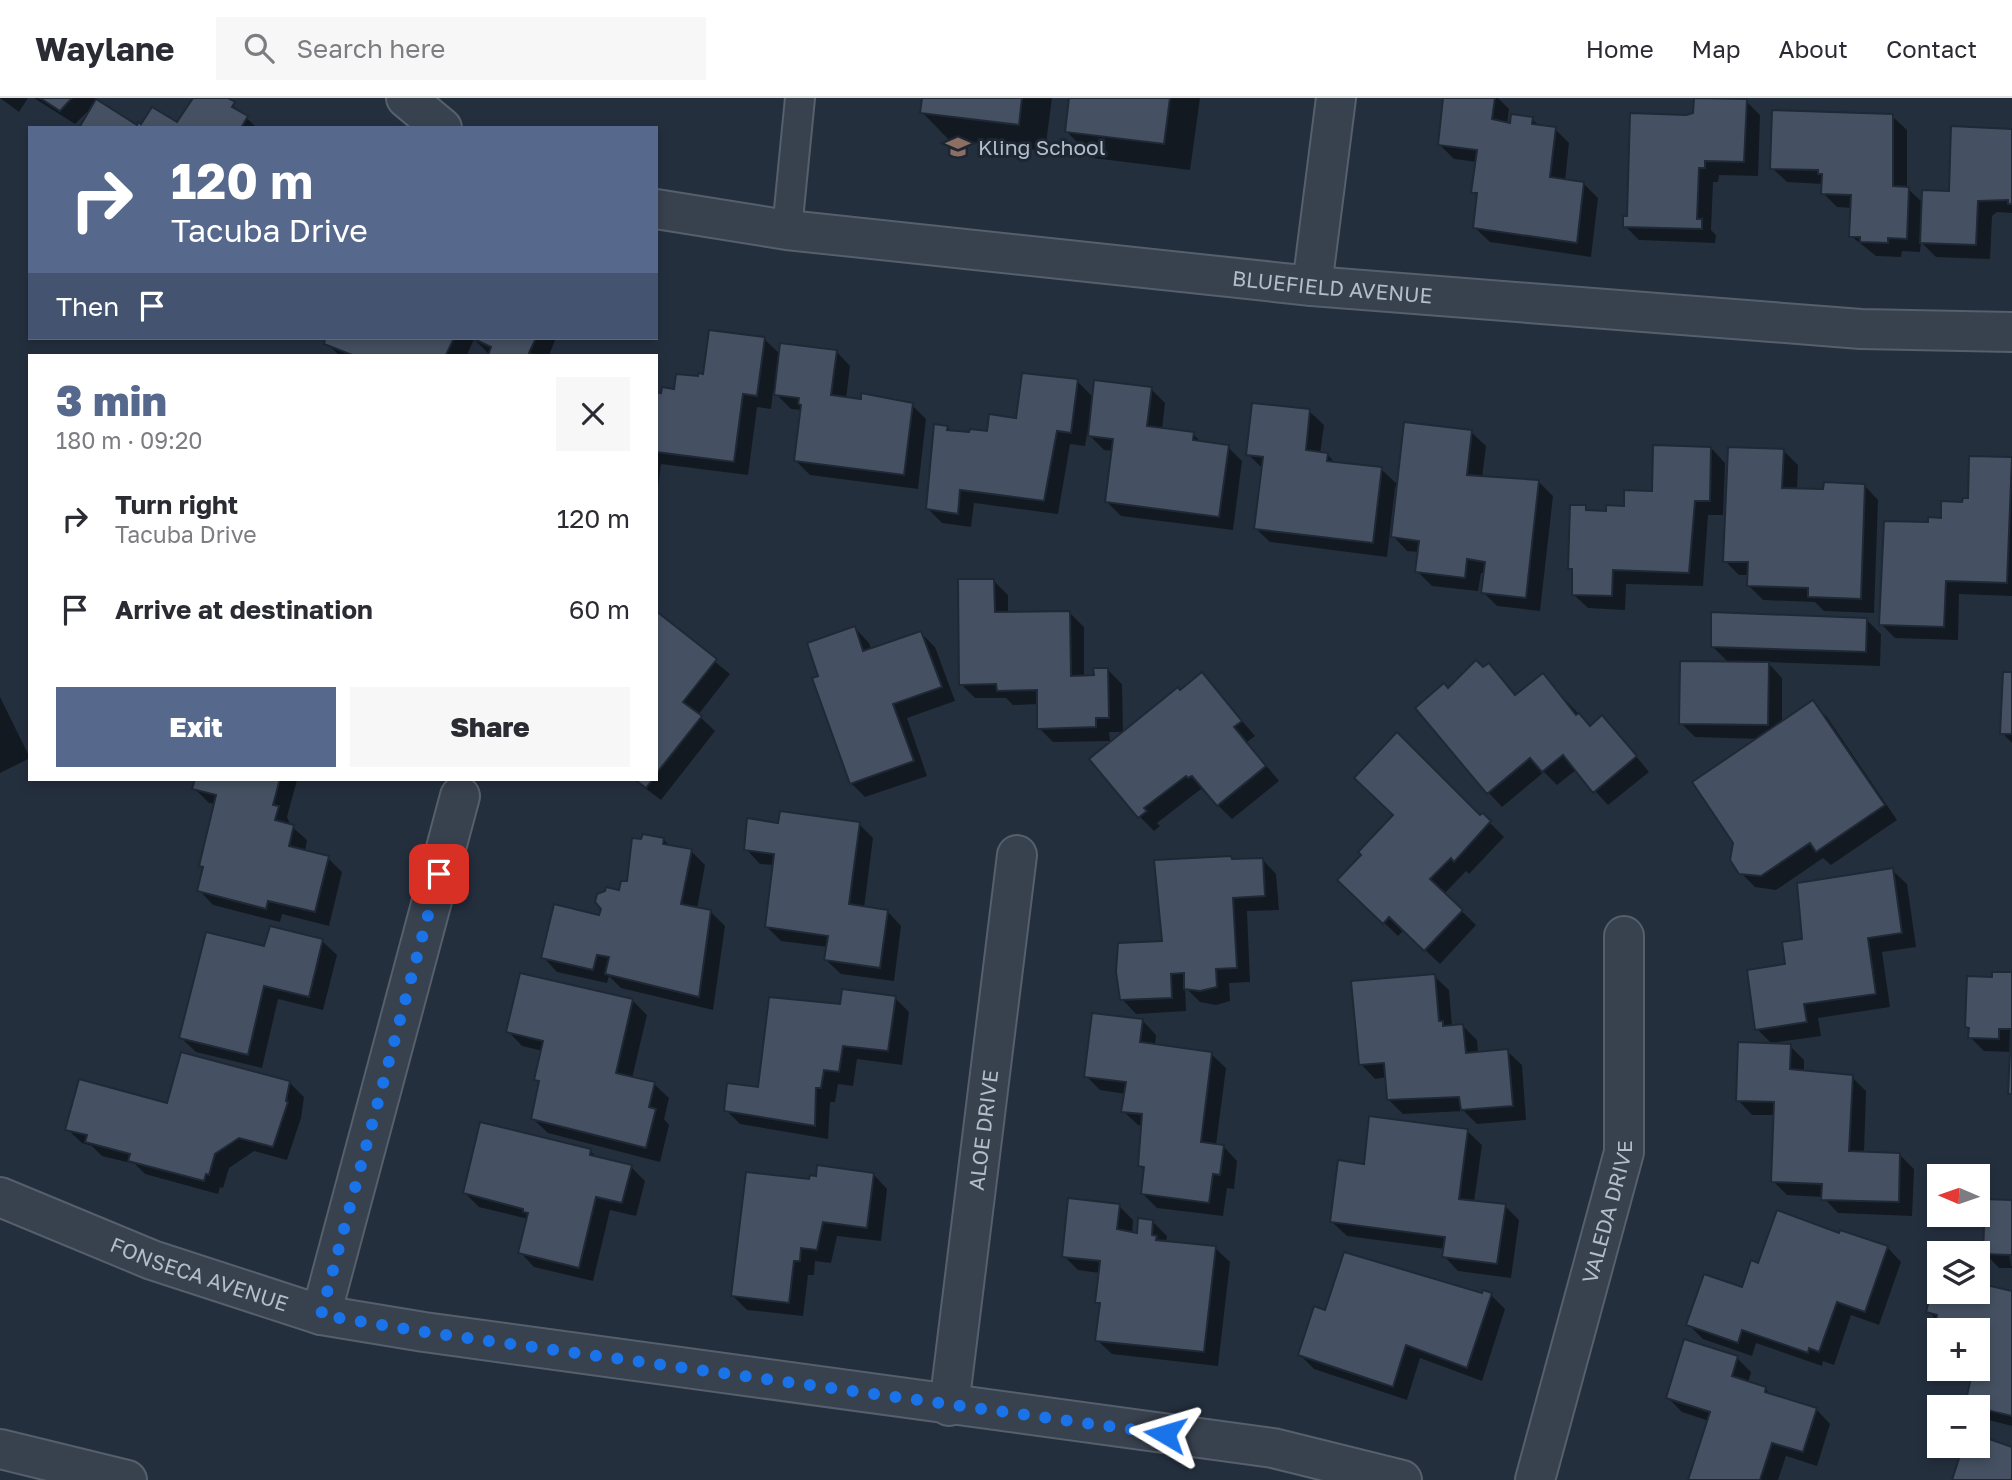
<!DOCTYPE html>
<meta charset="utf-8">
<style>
:root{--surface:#fff;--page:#f7f7f7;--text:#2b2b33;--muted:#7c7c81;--line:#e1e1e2;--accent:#56698c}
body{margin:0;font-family:"Golos Text",sans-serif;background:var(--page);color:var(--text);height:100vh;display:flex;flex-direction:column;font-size:26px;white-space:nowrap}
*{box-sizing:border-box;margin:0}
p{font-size:23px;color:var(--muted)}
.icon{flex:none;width:38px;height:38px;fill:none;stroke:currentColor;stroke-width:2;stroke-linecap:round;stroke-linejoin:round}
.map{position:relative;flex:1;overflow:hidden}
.side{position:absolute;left:28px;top:256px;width:630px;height:427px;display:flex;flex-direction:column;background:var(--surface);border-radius:0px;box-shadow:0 4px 10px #0003}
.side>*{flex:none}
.hud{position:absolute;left:28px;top:28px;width:630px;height:214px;border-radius:0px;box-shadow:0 4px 10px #0003;background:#56698c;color:#fff;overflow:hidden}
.needle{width:46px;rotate:272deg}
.tools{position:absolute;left:1927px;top:1066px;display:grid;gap:14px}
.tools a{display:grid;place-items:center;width:63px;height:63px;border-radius:0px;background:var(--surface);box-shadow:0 4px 10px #0003;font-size:35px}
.pin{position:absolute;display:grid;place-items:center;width:60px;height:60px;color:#fff;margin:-30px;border-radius:14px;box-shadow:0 4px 10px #0006}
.me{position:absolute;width:77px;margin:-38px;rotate:277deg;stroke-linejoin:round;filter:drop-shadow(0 0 5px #0008)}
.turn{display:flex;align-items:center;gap:24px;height:147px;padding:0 28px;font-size:32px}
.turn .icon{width:91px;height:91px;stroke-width:2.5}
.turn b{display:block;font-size:49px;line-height:60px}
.then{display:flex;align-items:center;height:66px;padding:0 28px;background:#0003;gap:14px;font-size:26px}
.round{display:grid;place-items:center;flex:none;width:74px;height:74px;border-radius:0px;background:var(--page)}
.summary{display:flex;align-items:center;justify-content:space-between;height:119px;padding:0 28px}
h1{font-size:42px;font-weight:800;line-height:52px;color:var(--accent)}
.button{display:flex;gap:14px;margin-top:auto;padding:14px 28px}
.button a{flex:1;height:80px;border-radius:0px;background:var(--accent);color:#fff;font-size:28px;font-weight:800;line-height:80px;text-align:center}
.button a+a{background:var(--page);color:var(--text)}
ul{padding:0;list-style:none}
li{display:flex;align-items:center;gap:21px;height:91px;padding:0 28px}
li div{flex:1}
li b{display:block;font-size:26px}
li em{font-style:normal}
header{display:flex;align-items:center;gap:42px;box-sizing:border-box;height:98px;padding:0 35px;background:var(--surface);border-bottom:2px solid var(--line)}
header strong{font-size:33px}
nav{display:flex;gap:38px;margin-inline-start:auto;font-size:24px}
.search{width:490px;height:63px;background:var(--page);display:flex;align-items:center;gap:18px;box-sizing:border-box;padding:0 24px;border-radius:0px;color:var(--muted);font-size:26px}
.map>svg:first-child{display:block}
.shadow{fill:#0007}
.building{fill:#455162;stroke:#1f2835;stroke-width:2}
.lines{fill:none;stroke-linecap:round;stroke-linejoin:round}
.lane-casing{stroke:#565f6c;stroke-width:32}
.street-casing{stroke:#565f6c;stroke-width:42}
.lane{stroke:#38414e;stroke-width:28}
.street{stroke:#38414e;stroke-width:38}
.route{stroke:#1a73e8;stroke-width:12;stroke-dasharray:0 21.6}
.labels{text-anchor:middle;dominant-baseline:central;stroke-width:6;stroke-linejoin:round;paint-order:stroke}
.poi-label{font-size:21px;fill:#b4bcc9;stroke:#1d2633;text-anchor:start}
.street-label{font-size:21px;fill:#b4bcc9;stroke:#1d2633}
</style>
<header>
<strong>Waylane</strong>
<div class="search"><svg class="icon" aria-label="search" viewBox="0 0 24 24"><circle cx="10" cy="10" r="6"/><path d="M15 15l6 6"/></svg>Search here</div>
<nav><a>Home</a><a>Map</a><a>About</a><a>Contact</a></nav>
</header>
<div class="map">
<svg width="2012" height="1382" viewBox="0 0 2012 1382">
<rect width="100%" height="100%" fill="#242f3e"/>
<g class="shadow">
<polygon points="0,0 28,0 19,14"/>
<polygon points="34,0 96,0 138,29 178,26 195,0 225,0 257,30 81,30 90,16 87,14 75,26"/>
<polygon points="923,0 1052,0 1045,53 948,41 922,14"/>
<polygon points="1071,0 1200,0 1190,72 1093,60 1066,33"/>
<polygon points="1445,0 1498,0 1509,11 1507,26 1532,21 1540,29 1555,31 1569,45 1565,83 1584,86 1598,100 1591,159 1490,144 1475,130 1478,99 1473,94 1477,64 1454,61 1440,47"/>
<polygon points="1746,3 1760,17 1758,78 1719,77 1718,84 1713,84 1711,132 1716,137 1715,145 1639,142 1625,128 1628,120"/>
<polygon points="1892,18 1907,32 1907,90 1923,105 1950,94 2012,33 2012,115 1997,114 1992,118 1990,161 1936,159 1921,144 1920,154 1902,153 1901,159 1876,158 1851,138 1852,110 1837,109 1823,95 1823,86 1787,84 1772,70"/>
<polygon points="327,240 556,240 549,257 490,257 474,241 467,257 339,257 327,245"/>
<polygon points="764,241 781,257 836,253 850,268 846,301 912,307 926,321 918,391 810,377 796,363 802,312 791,311 773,293 771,311 757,309 748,377 661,366 656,404 656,296 675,293 704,278"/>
<polygon points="1077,283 1094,300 1151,291 1165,305 1162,332 1193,336 1202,345 1228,349 1242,363 1233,432 1121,418 1107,404 1113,353 1104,352 1087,335 1085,348 1070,346 1058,416 974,405 971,429 942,425 927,410 947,329 952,334 988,335 1017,322"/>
<polygon points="1309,313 1324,327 1320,356 1328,357 1336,366 1381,371 1399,388 1471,334 1486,348 1482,380 1539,384 1553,398 1540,513 1497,508 1483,494 1485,475 1481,475 1478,493 1432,488 1417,473 1419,454 1407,453 1393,438 1399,390 1395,389 1387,459 1270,444 1255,430 1263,371 1248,356"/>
<polygon points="1711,350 1725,365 1723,417 1708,417 1703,488 1626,486 1625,512 1588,510 1573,496 1574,475 1569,470 1585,409 1590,414 1607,415 1626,410 1653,395"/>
<polygon points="1784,353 1798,367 1797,392 1825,393 1864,387 1878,402 1874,515 1824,513 1815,504 1763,502 1749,488 1749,477 1739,477 1725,463"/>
<polygon points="1971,360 2012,361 2012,498 1959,496 1958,542 1895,540 1881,526 1930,426 1942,422 1969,402"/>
<polygon points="993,482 1008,497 1008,516 1069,514 1084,529 1084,579 1096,579 1108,572 1122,586 1123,634 1109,634 1110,643 1053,644 1039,630 1039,606 1013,607 1006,600 975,600 961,586"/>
<polygon points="656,516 730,576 698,617 715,633 661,702 633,681 656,681"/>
<polygon points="1867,522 1881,536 1880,568 1767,564 1782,580 1782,625 1812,605 1827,619 1897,722 1831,767 1823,760 1776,792 1755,789 1741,775 1760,641 1695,639 1681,625 1729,565 1713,549"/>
<polygon points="855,530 869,545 871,552 921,535 935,549 955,603 907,620 927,678 865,699 851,685 820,579"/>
<polygon points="1489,567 1517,598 1542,577 1591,629 1616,634 1649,674 1608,707 1576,672 1557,687 1544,674 1502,709 1488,694 1449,592"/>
<polygon points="1202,576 1255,638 1247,644 1279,683 1232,721 1201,691 1157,725 1160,728 1154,733 1140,719 1180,594"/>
<polygon points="2012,576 2012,645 2002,635"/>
<polygon points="0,599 30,660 0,675"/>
<polygon points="196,681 297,682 287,719 291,728 307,742 305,754 328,760 342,774 329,828 282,816 280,824 213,807 199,792 204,771 201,767 215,706 209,705 194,690"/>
<polygon points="1482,717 1504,739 1469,776 1466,773 1444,796 1476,827 1440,866 1404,832 1398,838 1340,782"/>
<polygon points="859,726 873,740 864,810 887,813 901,828 894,883 841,876 826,862 828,849 781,843 767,829 774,767 760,766 746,751 780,727"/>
<polygon points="664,742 671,749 691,753 705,767 697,811 710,813 725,828 713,912 621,890 609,878 607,885 557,874 543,859 601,819"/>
<polygon points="1231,760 1234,763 1262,761 1276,776 1279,812 1247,813 1250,884 1229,885 1230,903 1216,907 1200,904 1185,889 1186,913 1136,916 1122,901"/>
<polygon points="1892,772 1907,786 1916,849 1882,854 1890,909 1818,920 1821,938 1771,945 1757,931 1787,867"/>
<polygon points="322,843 337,857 323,912 278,901 262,970 196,954 181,940 265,850"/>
<polygon points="2012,876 2012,954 1984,953 1970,939 1967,929 1994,881"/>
<polygon points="1434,878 1449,892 1452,928 1462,927 1477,942 1478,956 1507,953 1522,967 1526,1022 1477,1026 1464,1013 1403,1016 1389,1002 1387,979 1375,981 1361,966"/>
<polygon points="895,900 909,914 902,967 857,961 853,988 838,986 835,1004 830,1004 828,1041 740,1026 726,1012 759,991 842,908"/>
<polygon points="633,903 647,917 632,980 654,986 669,1000 664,1021 669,1027 660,1064 548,1035 533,1021 540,986 536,982 543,953 522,948 508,933"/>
<polygon points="1142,922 1156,937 1155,948 1211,956 1226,970 1216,1047 1223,1048 1237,1063 1234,1091 1227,1090 1223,1118 1157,1110 1143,1096 1145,1073 1139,1067 1143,1028 1138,1027 1123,1013 1126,996 1100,992 1086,978"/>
<polygon points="1790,948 1804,962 1804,974 1852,979 1866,993 1864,1055 1900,1057 1914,1071 1912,1118 1838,1115 1823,1099 1787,1097 1773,1083 1775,1017 1752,1017 1738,1002"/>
<polygon points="290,985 304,999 301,1020 287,1062 254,1053 229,1070 223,1090 220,1089 218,1096 145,1076 135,1066 102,1058 92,1048 82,1045 67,1031 169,1007"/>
<polygon points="1467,1033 1482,1047 1474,1104 1505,1108 1519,1122 1511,1180 1458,1173 1444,1158 1445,1151 1347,1138 1332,1124 1365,1068"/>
<polygon points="590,1053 599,1061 631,1069 645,1083 636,1118 610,1112 593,1183 534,1169 520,1154 528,1121 479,1109 465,1095"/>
<polygon points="873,1076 887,1091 881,1143 837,1138 831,1165 815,1163 814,1177 808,1177 803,1218 747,1212 732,1197"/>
<polygon points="2012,1104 2012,1170 1999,1170 1985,1155"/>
<polygon points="1119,1108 1133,1122 1132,1136 1138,1138 1152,1123 1167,1138 1166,1144 1215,1150 1230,1164 1218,1268 1112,1256 1097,1242 1101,1209 1097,1204 1100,1175 1078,1172 1064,1158"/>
<polygon points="1840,1138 1887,1149 1901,1164 1879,1227 1851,1217 1834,1267 1823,1263 1822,1268 1756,1245 1752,1258 1703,1241 1689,1227 1743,1192 1760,1167"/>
<polygon points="1939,1180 1939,1194 1978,1194 1978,1189 2012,1196 2012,1328 1981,1320 1978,1309 1967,1306 1978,1270 1978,1232 1939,1232 1939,1244 1934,1239 1938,1223 1928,1213"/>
<polygon points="1491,1197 1505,1211 1482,1283 1420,1260 1407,1302 1314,1271 1300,1257 1326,1214"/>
<polygon points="1737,1260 1751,1274 1748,1285 1765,1290 1772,1298 1816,1311 1830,1326 1817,1368 1786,1358 1778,1382 1691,1382 1709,1323 1682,1314 1668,1300"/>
</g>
<g class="building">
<polygon points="40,0 72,0 60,13"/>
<polygon points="193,0 228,0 235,4 232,9 248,18 241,30 79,30 96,1 137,27 138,24 141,26 152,9 177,24"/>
<polygon points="922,0 1022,0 1019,27 920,15"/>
<polygon points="1069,0 1170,0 1164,46 1065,34"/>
<polygon points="1443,0 1495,0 1492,21 1510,25 1511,16 1533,19 1532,26 1556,29 1550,79 1584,84 1577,145 1473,130 1477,95 1471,95 1477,52 1438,47"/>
<polygon points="1694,0 1747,1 1744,64 1705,63 1705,70 1699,70 1697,121 1702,121 1702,131 1623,129 1623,118 1627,118 1630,15 1686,17 1693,15"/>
<polygon points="1772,12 1893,16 1893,88 1909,89 1907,141 1888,140 1888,145 1860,144 1860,139 1849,139 1851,97 1821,96 1822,76 1818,76 1818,72 1770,71"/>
<polygon points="1951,28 2012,31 2012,106 2008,106 2008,102 1978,103 1976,147 1920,145 1922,92 1949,93"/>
<polygon points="709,232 765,239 757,298 743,296 734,364 656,354 656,294 661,295 662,289 674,291 676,276 698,278 698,275 703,276"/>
<polygon points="325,240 454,240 446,257 352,257 324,246"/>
<polygon points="472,240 536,240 529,255 534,257 488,257 491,249"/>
<polygon points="780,245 837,252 831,297 861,301 861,295 913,305 904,377 794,363 801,307 798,306 799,300 774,297"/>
<polygon points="1022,275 1078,281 1071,335 1057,333 1044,403 960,392 958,416 926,411 934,326 948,328 947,332 969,334 970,331 987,333 989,316 1016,320"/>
<polygon points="1094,282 1152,289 1147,328 1194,334 1193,342 1229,347 1219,419 1105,404 1113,341 1088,338"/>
<polygon points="1252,305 1310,311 1306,352 1328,355 1327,363 1382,369 1373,445 1254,431 1263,359 1246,357"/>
<polygon points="1404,324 1472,332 1467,377 1539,382 1526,500 1481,495 1485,464 1467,461 1465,480 1415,474 1419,443 1391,439"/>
<polygon points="1653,347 1711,349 1710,403 1695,403 1689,475 1613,472 1612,498 1572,497 1572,471 1568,471 1570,407 1586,407 1586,412 1606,413 1606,407 1624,408 1624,392 1652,393"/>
<polygon points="1728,349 1784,351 1782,390 1823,391 1824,384 1865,386 1861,501 1808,499 1808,490 1747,488 1748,464 1723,464"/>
<polygon points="1969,358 2012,359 2007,485 1946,483 1944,529 1879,527 1884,423 1928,424 1928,419 1941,420 1941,403 1962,404 1963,400 1968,400"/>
<polygon points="958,481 994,481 995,514 1070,513 1071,578 1094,577 1093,570 1108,570 1109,620 1096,620 1096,629 1037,631 1037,592 997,593 996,586 959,587"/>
<polygon points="656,513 717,561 683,604 702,618 656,676"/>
<polygon points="1711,514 1867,520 1866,554 1711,549"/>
<polygon points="855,528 863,553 921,533 942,589 893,606 914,663 850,686 812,580 818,578 807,545"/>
<polygon points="1476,562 1483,569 1489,565 1515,597 1543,575 1576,617 1579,615 1590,628 1602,617 1637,658 1593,695 1563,657 1542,674 1530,660 1487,696 1415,610 1444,585 1448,590"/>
<polygon points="1680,563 1769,564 1768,627 1679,626"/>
<polygon points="1202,574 1242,623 1234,629 1266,668 1217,708 1192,678 1188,680 1186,678 1144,710 1147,713 1138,720 1089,661 1178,589 1180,592"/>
<polygon points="2003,574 2012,574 2012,636 2000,636"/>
<polygon points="1813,602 1885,707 1816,754 1810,745 1761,778 1739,776 1730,762 1733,745 1692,684"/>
<polygon points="1397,634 1480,717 1483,715 1491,723 1454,764 1451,760 1430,781 1463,812 1424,853 1389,819 1383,826 1337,782 1361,757 1358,754 1393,717 1354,680"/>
<polygon points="195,681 280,681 273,707 279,708 275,722 294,727 289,748 329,758 315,814 268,803 266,811 197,793 203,769 199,768 216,697 192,691"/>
<polygon points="634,681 653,681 646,690"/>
<polygon points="780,713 860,724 849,806 888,812 880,870 824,862 828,838 765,829 774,756 744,752 747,720 778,725"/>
<polygon points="643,736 664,740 663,746 692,751 681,806 711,812 699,899 605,876 609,859 597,857 593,872 541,860 554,806 599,817 601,811 595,804 597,796 605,793 606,789 619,792 621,783 627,783 632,740 641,741"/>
<polygon points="1231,758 1232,761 1263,760 1265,798 1233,800 1237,870 1216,871 1217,889 1200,893 1184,891 1184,875 1171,876 1172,900 1120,902 1116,874 1118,845 1162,843 1154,762"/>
<polygon points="1893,770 1902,835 1868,840 1876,896 1804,906 1807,924 1755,932 1747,872 1785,866 1782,844 1802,841 1797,785"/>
<polygon points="270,828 323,841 309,899 264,888 248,957 179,940 206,834 264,848"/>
<polygon points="1992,874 2012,874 2012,996 2008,996 2011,931 1999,931 1999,941 1968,940 1969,930 1965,929 1967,878 1992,879"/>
<polygon points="520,875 633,901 616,975 655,984 649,1009 656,1011 646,1050 531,1021 539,983 534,982 543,943 506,934"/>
<polygon points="1435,876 1439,923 1443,923 1443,928 1463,926 1466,955 1508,951 1513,1008 1461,1012 1459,999 1387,1002 1384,965 1359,967 1351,883"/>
<polygon points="842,891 896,898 888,953 843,948 839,974 824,972 821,990 816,990 815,1028 724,1013 727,985 758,989 769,899 840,906"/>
<polygon points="1092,915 1143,921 1140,944 1212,954 1201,1044 1224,1047 1220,1077 1213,1076 1209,1105 1141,1096 1144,1069 1138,1068 1142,1016 1121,1014 1126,984 1084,979"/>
<polygon points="1738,944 1791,946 1790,971 1853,977 1849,1053 1900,1055 1899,1104 1821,1102 1822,1086 1771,1084 1774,1004 1736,1003"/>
<polygon points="181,954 290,983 286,1003 288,1004 273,1049 239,1040 215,1056 209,1077 206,1076 204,1083 128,1063 130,1056 85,1044 87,1037 65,1032 79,981 167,1005"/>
<polygon points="1369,1018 1468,1031 1459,1101 1506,1106 1497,1166 1442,1159 1445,1139 1330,1124 1338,1062 1364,1066"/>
<polygon points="480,1024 591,1051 590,1057 632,1067 622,1105 596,1099 579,1170 518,1155 528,1115 523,1114 523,1111 463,1095"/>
<polygon points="817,1067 874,1075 867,1130 823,1124 817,1152 801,1150 800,1163 794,1163 789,1205 731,1198 746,1074 809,1081 810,1077 816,1078"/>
<polygon points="1068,1100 1120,1106 1117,1131 1137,1135 1138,1120 1153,1122 1152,1137 1157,1138 1156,1142 1216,1148 1204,1254 1095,1243 1100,1205 1095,1205 1100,1163 1062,1159"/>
<polygon points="1985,1101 2012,1102 2012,1168 2010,1157 1983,1156"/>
<polygon points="1777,1112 1839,1135 1840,1132 1888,1148 1865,1214 1837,1204 1819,1254 1809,1250 1808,1255 1742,1232 1738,1245 1686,1227 1704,1176 1742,1189 1751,1162 1758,1165"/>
<polygon points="1344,1154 1482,1195 1483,1192 1492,1195 1467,1270 1406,1247 1393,1289 1298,1257 1314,1208 1325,1212"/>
<polygon points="1935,1178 1939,1179 1939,1194 1978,1194 1978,1185 2012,1193 2012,1318 1965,1307 1973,1270 1978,1270 1978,1232 1939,1232 1939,1241 1932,1239 1937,1217 1926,1214"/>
<polygon points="1684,1241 1738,1258 1732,1278 1766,1289 1765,1294 1817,1310 1803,1354 1772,1345 1760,1382 1688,1382 1710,1314 1666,1300"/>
<polygon points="1978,1337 2012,1349 2012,1382 1952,1382 1963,1348 1978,1348"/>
</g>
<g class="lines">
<g class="lane-casing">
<polyline id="lane" points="787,132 800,0"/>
</g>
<g class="street-casing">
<g id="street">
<polyline points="406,0 442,30"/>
<path id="s1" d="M656 111 787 132 1312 188 1861 231 2012 234"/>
<polyline points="1312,188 1336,0"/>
<path id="s2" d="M0 1099 152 1162 321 1217 424 1234 1273 1350 1402 1382"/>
<polyline points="321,1217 460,698"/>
<path id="s3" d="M949 1308 1017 757"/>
<polyline points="0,1351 127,1382"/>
<path id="s4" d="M1535 1382 1624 1054V838"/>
</g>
</g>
<use href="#lane" class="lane"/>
<use href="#street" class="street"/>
</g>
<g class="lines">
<polyline class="route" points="439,776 321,1217 424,1234 1165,1336"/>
</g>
<defs>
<g id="school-bare" transform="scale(1.89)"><path d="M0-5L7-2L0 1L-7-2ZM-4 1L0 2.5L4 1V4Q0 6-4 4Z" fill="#8d6e63" stroke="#1d2633" stroke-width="2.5" paint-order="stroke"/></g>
</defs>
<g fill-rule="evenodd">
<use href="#school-bare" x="958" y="49"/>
</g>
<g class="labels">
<g class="poi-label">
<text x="978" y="49">Kling School</text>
</g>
<g class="street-label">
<text stroke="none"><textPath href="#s1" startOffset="681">BLUEFIELD AVENUE</textPath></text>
<text stroke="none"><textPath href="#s3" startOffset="278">ALOE DRIVE</textPath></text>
<text stroke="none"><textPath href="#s4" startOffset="278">VALEDA DRIVE</textPath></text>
<text stroke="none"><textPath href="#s2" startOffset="214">FONSECA AVENUE</textPath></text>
</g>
</g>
</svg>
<div class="tools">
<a><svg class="needle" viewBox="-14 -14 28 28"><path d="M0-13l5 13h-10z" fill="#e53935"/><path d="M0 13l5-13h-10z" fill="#7c7c81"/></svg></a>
<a><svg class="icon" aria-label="layers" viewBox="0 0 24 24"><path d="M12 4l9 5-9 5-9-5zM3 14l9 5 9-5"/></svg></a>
<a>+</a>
<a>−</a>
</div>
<div class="pin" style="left:439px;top:776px;background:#d93025"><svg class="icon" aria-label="arrive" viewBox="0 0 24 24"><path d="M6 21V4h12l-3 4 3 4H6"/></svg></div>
<svg class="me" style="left:1165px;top:1336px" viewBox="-20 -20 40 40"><path d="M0-17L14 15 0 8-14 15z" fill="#1a73e8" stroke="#fff" stroke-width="4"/></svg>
<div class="hud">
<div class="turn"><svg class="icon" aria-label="right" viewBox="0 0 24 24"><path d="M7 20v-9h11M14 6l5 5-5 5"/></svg><div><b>120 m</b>Tacuba Drive</div></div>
<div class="then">Then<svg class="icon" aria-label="arrive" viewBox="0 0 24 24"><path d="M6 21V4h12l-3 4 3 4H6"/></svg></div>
</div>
<section class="side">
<div class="summary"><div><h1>3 min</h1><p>180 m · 09:20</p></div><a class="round"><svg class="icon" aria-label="close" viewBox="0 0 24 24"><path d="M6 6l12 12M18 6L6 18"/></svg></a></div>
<ul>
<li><svg class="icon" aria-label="right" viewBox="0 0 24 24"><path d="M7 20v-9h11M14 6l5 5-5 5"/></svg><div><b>Turn right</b><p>Tacuba Drive</p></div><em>120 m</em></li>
<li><svg class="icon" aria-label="arrive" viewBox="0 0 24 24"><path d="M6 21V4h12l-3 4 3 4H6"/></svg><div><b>Arrive at destination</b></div><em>60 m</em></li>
</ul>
<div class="button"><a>Exit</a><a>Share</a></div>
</section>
</div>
